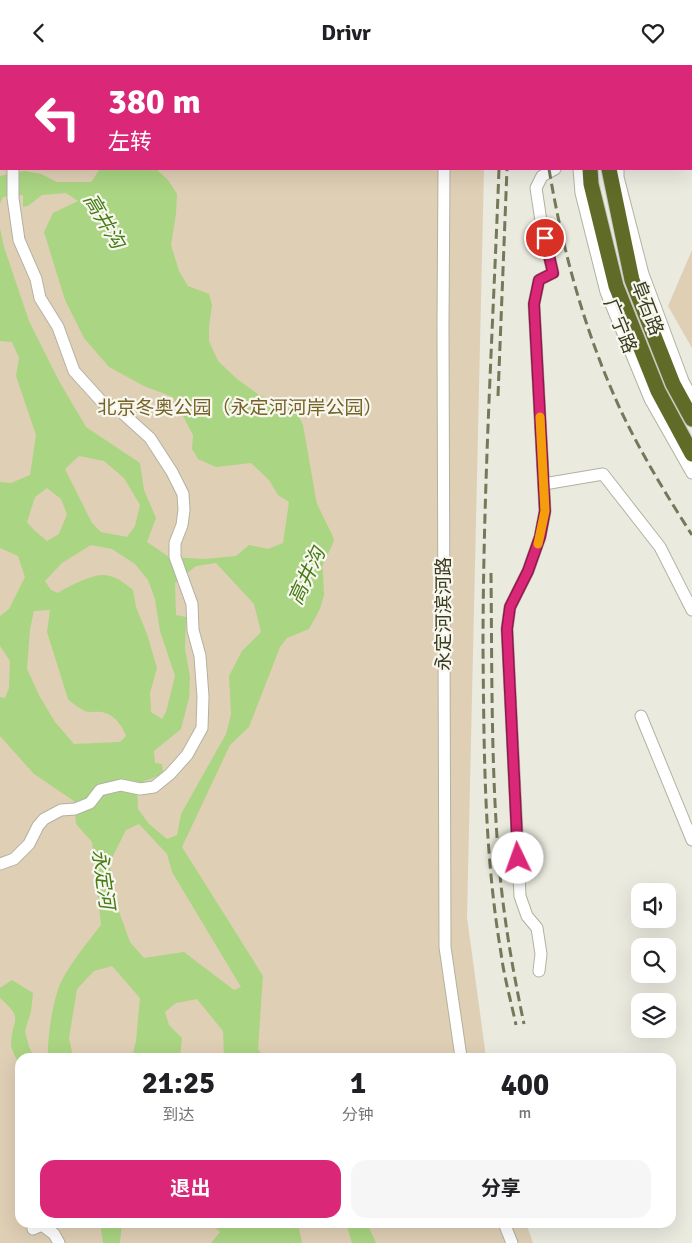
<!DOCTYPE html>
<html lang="zh">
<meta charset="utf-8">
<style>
:root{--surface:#fff;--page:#f6f6f6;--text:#202124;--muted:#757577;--accent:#db2777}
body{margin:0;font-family:Signika,"Noto Sans SC",sans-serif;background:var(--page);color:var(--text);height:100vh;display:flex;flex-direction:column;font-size:19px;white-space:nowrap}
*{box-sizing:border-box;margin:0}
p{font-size:16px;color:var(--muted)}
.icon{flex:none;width:28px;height:28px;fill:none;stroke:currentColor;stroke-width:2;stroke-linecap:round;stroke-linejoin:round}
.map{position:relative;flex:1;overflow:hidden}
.details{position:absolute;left:15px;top:988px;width:661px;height:175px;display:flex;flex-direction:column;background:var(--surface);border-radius:15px;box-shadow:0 5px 20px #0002}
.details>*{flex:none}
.hud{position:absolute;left:0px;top:0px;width:692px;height:105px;box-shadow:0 5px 20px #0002;background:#db2777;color:#fff;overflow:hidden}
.controls{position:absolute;left:631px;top:818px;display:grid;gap:10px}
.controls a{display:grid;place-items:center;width:45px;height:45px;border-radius:10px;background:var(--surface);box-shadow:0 5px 20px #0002;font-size:25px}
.pin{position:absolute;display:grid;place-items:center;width:42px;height:42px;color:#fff;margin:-21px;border:2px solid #fff;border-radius:50%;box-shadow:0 1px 5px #0007}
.me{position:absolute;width:55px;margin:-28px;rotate:357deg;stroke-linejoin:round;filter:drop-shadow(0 0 4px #0008)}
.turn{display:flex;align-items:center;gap:18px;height:105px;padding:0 25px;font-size:22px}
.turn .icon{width:65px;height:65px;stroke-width:2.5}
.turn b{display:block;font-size:35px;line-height:42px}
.eta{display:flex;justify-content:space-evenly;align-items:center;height:85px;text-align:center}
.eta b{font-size:30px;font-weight:700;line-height:35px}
.primary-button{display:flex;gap:10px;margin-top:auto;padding:10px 25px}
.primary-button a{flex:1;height:58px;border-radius:15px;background:var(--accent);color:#fff;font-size:20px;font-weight:700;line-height:58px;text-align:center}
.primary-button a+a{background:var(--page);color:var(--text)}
header{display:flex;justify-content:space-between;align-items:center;height:65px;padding:0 25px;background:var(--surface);font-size:22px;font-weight:700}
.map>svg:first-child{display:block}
.green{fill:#dfcfb5}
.water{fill:#aad582;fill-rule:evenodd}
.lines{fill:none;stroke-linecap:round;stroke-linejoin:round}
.river{stroke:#aad582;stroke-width:19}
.minor-casing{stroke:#b2b2a2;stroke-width:13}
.highway-casing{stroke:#c8c8c0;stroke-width:17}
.minor{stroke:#fff;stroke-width:11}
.highway{stroke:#606b28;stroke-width:15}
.rail{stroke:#757859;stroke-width:3;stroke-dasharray:10 5;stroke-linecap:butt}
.route-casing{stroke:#8e194d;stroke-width:12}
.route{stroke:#db2777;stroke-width:9}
.slow{stroke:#f59e0b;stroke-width:9}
.labels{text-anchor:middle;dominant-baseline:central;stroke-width:4.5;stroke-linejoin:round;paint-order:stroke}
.street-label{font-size:19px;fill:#3a3c1f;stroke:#f8f7ef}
.park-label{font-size:19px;fill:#766226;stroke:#f8f7ef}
.water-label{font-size:20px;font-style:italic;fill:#457d14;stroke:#f8f7ef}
</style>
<header><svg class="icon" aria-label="back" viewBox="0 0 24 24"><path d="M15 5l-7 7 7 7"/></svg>Drivr<svg class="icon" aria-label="heart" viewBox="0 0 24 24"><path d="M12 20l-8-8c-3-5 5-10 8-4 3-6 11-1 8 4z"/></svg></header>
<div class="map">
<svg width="692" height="1178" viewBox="0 0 692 1178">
<rect width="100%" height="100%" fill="#ebeadf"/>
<g class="green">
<polygon points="0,0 486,0 1,1 1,104 484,104 467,852 486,992 20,992 20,1158 526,1158 533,1178 0,1178"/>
<polygon points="692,185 692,283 668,241"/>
</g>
<g class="water">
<path d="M100 104H156L168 115 177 129 176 149 171 180 179 206 188 221 209 229 212 240 209 262V276L218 296 237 314 259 330 290 341 297 347 303 360 317 440 318 478 323 507 324 530 320 544 309 564 287 573 280 582 249 662 230 680 182 782 263 911 258 984 264 992H224L223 966 197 934 176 938 165 947 169 960 182 973 180 992H132L136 976 140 933 112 901 94 906 77 924 69 973 73 992H48C47 974 53 934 61 917 71 897 87 878 101 860L92 777 76 759 74 736 34 709 0 671V632L5 633 9 623 10 596 0 581V551L9 544 25 512 18 491 0 483V417L11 418 30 410 36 370 16 311 19 293 12 277 0 276V163L4 182 29 256 59 316 86 362 140 398 144 425 156 453 147 477 169 492 204 494 236 491 249 480 268 484 283 478 289 437 278 430 269 415 251 398 216 402 198 394 192 384 193 370 173 332 144 321 109 302 84 273 65 235 44 167 53 148 78 136 66 128 42 130 28 141 23 142V130L3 132 0 139V111L25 106 41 109 57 117H91ZM79 391 104 396 124 413 140 440 135 461 127 472 101 467 92 458 65 404ZM47 423 61 434 67 449 59 469 47 476 34 465 27 457 35 432ZM91 480 112 484 135 499 148 515 155 534 160 566 175 611 166 647 162 654 151 647 150 628 157 603 147 569 136 542 133 525C125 518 113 509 102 510 92 510 66 522 58 528L51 525 45 516 62 498ZM216 498 254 539 261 567 242 586 229 611 231 649 226 669 181 749 177 770 167 774 149 759 138 744 137 719 163 709 162 699 155 698 154 686 181 664 189 633 190 612 185 584 186 552 176 550 175 518 196 501ZM50 545 47 567 68 634C73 639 79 643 85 646 90 648 96 646 101 647 113 648 123 661 126 671L120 677 74 679 55 657 40 632 27 604 30 564 34 546ZM139 759 167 789 172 807 241 922 234 925 184 887 144 893 130 877 113 830 110 797 126 765Z"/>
<path d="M12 915 33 928 31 946 25 966 29 982 34 992H20V1001C17 994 11 985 11 979 12 953 25 955 0 933V923Z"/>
<polygon points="100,1158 122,1158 120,1178 103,1178"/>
<polygon points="210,1158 298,1158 302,1178 211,1178 220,1167"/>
<polygon points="346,1158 367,1158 376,1178 352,1178"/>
</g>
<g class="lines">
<g class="river">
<polyline points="48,1 48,0"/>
<polyline points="307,440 324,475 309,507"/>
</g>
<g class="minor-casing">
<g id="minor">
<polyline points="616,0 616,1"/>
<polyline points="445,1 445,0"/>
<polyline points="573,1 573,0"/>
<polyline points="0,42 1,45"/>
<polyline points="444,104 443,261 445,882 461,992"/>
<polyline points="579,104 581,128 606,227 650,334 692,408"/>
<polyline points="618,104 618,112 643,209 683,316 692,333"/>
<polyline points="544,419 603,409 660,482 692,545"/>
<polyline points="641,651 692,775"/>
<polyline points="0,799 14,794 29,779 38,761 44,754 61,745 75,744 90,738 100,725 121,720 140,724 154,722 170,709 187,690 202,663 203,632 200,591 193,565 192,539 175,492 175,478 182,460 184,445 183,429 172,407 150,373 118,344 102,337 74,306 58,262 40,233 36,214 19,175 13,133 13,104"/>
<polyline points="539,906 541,889 537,863 527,851 520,831 507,564 510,542 528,506 540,472 545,446 534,239 539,215 553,208 541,156 536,123 542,111 555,104"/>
<polyline points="504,1158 512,1178"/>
<polyline points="33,1164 42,1160 54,1169 59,1178"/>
</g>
</g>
<g class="highway-casing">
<g id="highway">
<polyline points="582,1 582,0"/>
<polyline points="601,1 601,0"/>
<polyline points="590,104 591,119 616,221 658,326 692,389"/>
<polyline points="609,104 632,215 673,319 692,354"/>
</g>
</g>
<use href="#minor" class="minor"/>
<use href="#highway" class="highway"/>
<g class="rail">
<polyline points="542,0 542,1"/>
<polyline points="503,1 503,0"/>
<polyline points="511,1 511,0"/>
<path d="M499 104C493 263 483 423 483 582 484 685 484 787 501 888 504 912 511 936 516 960"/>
<path d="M549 104C563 188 586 271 622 348 642 390 667 431 692 470"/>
<polyline points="498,331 507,104"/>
<path d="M491 508C492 601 491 694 498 786 502 844 512 902 524 959"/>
</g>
</g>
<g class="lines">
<g class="route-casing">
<polyline id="route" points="518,793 507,564 510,542 528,506 540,472 545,446 534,239 539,215 553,208 545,173"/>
</g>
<use href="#route" class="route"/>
<polyline class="slow" points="538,479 545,446 540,352"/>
</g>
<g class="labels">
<g class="street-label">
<text transform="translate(647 243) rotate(69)">阜石路</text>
<text transform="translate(620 261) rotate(68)">广宁路</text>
<text transform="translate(444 549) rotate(-90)">永定河滨河路</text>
</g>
<g class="park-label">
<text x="240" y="343">北京冬奥公园（永定河河岸公园）</text>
</g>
<g class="water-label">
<text transform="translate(104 156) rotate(59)">高井沟</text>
<text transform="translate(307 511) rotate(-65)">高井沟</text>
<text transform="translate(103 814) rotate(82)">永定河</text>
</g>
</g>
</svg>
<div class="controls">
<a><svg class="icon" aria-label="sound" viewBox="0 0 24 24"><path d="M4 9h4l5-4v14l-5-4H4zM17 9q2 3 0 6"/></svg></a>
<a><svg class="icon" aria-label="search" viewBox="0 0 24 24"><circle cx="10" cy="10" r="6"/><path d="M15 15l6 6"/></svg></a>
<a><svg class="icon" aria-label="layers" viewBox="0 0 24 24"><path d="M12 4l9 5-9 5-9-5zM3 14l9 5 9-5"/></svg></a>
</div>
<div class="pin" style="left:545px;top:173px;background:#d93025"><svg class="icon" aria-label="arrive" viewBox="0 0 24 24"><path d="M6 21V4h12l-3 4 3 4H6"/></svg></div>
<svg class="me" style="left:518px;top:793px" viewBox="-20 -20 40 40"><circle r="19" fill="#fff"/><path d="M0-13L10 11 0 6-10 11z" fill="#db2777"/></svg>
<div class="hud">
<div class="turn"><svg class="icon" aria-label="left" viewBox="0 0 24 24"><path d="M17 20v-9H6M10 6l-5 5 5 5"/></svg><div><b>380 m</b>左转</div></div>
</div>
<section class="details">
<div class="eta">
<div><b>21:25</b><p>到达</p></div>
<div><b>1</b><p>分钟</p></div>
<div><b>400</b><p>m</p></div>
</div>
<div class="primary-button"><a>退出</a><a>分享</a></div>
</section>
</div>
